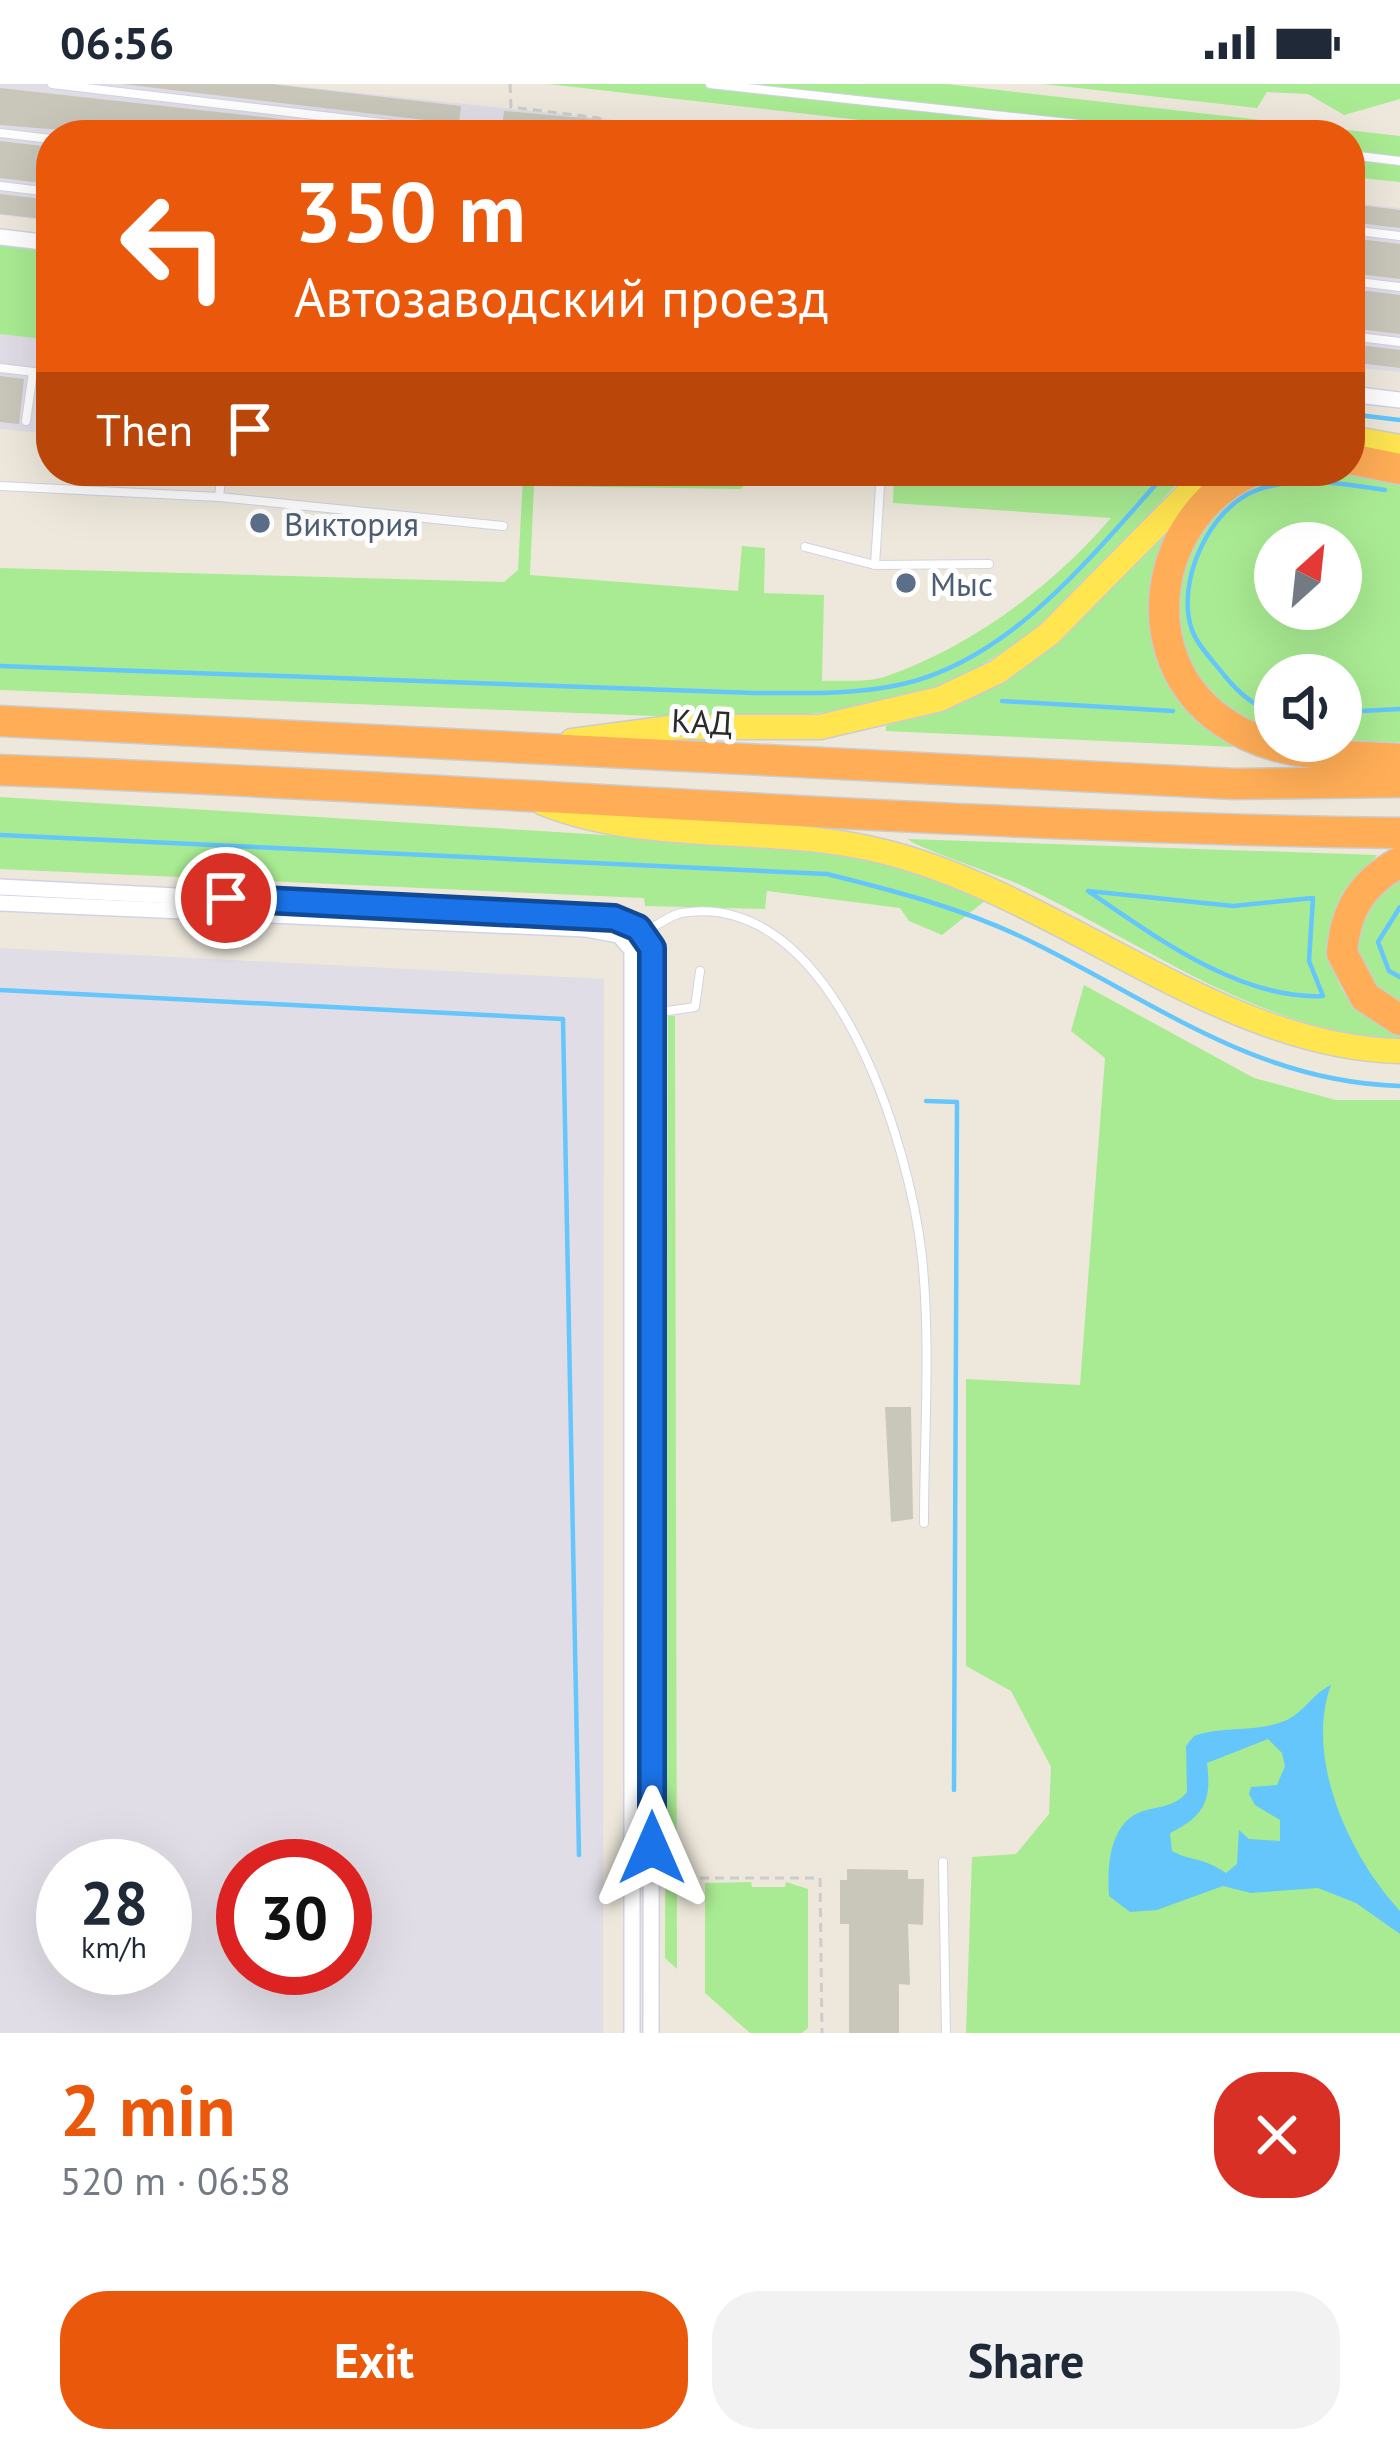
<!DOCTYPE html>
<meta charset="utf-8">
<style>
:root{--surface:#fff;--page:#f2f2f3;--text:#1f2937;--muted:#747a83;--accent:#ea580c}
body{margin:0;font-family:"PT Sans",sans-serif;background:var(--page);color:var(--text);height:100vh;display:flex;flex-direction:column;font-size:45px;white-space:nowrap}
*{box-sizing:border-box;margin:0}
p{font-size:39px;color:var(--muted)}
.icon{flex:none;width:66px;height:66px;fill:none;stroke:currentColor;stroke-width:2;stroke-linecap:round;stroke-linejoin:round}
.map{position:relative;height:1949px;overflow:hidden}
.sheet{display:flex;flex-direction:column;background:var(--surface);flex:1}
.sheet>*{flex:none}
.guide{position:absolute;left:36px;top:36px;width:1329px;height:366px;border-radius:48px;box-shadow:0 12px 48px #0002;background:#ea580c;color:#fff;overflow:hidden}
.needle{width:78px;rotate:27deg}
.controls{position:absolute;left:1254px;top:438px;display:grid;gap:24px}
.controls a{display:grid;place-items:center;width:108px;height:108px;border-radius:50%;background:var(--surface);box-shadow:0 12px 48px #0002;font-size:60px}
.speed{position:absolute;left:36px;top:1755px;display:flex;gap:24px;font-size:60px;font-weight:700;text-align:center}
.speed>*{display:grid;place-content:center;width:156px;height:156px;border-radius:50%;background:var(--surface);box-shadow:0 12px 48px #0002;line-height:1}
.speed small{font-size:30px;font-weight:400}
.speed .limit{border:18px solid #d22;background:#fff;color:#111}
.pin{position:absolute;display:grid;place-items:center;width:102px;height:102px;color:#fff;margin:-51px;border:6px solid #fff;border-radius:50%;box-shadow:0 3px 12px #0007}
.me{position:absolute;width:132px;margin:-66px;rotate:0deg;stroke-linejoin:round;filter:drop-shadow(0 0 9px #0008)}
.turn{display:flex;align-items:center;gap:42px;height:252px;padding:0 60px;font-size:54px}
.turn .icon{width:156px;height:156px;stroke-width:2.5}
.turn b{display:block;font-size:84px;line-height:102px}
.then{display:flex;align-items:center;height:114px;padding:0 60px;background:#0003;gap:24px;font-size:45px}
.round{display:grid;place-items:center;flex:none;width:126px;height:126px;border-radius:48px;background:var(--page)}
.summary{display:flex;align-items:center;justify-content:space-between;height:204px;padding:0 60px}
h1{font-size:72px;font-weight:700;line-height:90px;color:var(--accent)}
.primary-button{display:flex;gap:24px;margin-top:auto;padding:24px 60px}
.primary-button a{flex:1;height:138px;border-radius:48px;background:var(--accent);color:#fff;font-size:48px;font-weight:700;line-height:138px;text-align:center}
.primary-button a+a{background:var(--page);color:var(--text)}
.status{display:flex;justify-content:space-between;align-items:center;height:84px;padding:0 60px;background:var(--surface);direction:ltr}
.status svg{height:33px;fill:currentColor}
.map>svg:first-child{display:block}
.industrial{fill:#e0dde6;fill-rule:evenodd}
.green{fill:#a9eb92;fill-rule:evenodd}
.water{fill:#64c6fb;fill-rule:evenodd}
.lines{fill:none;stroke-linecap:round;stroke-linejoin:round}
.stream{stroke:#64c6fb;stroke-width:4.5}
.building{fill:#c9c6ba}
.service-casing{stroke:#d1d3e5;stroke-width:10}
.minor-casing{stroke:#d1d3e5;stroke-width:18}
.primary-casing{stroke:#ccc;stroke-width:27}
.motorway-casing{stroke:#ccc;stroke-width:33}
.path{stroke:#ccc;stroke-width:3;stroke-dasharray:9 6;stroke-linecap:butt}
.service{stroke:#fff;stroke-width:8}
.minor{stroke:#fff;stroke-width:15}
.primary{stroke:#ffe550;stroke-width:24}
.motorway{stroke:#ffad56;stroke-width:30}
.route-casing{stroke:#114b97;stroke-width:30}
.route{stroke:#1a73e8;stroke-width:21}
.service-dot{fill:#5c6f8a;stroke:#fff;stroke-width:4.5}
.labels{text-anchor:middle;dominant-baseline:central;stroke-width:10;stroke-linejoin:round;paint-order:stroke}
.service-label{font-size:33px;fill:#4e5e75;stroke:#fff;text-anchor:start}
.street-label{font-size:33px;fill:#2b2b2b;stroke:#fff}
</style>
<div class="status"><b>06:56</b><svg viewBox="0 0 49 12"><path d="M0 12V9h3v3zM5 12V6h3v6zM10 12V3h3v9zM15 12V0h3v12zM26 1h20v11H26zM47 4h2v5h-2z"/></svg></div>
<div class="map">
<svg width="1400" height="1949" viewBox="0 0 1400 1949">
<rect width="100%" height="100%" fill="#eee8dc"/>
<g class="industrial">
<polygon points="0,0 277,0 756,51 51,51 51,137 0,131"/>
<polygon points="1350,119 1400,124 1400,288 1350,283"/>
<polygon points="0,250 51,256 51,350 0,345"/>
<path d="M0 864 604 895 603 1949H0ZM63 1782H165V1884H63ZM243 1782H345V1884H243Z"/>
</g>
<g class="green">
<polygon points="548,0 947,0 1400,52 1400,98 1350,93 1350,51 989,51"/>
<polygon points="1042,0 1400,0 1400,15 1344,31 1308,10 1267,8 1257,24"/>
<polygon points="0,158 51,164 51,256 0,250"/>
<path d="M447 387H764L740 405 534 402 530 491 738 507 742 462 765 464 764 509 824 511 822 597C842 596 868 599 887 592 971 563 1054 501 1111 434L893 419 894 387H1189L1046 541 954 598 881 622 756 636 0 606V484L504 498 518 486 523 394Z"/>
<path d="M1280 387H1334L1400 397V658L1341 657V591H1275V649C1136 601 1153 439 1280 387ZM1275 459H1341V525H1275Z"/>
<polygon points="1162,448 1167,451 1151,512 1235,663 886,647 886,642 967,617 1038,574"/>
<polygon points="0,713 796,763 891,778 991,812 942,851 909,837 900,824 767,807 765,825 645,822 644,814 0,785"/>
<path d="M908 755 1377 771C1367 785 1350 796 1341 812 1324 845 1328 901 1358 925 1370 935 1386 940 1400 946V955C1261 949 1147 861 1025 803 1003 792 916 764 908 755Z"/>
<path d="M1400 789V923C1339 884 1344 829 1400 789Z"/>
<polygon points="1084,901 1254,994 1336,1016 1400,1016 1400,1949 966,1949 972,1773 1016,1770 1049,1730 1051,1683 1011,1607 966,1582 966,1295 1080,1301 1105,974 1071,947"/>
<polygon points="668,932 675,932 677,1885 665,1874"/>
<polygon points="751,1798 752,1803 785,1803 786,1798 808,1805 808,1944 802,1949 750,1949 705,1909 705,1799"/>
</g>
<path class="water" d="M1331 1601C1304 1675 1350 1773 1400 1827V1850L1356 1819 1318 1804 1251 1809 1223 1802 1157 1826 1130 1828 1109 1812C1107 1783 1109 1738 1143 1727 1160 1722 1175 1723 1187 1708L1186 1662 1194 1652C1221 1642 1251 1648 1279 1639 1303 1632 1311 1610 1331 1601ZM1268 1655 1282 1669 1285 1682 1277 1701 1251 1703 1249 1710 1255 1721 1280 1736V1757L1249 1755 1239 1746 1237 1780 1226 1789C1201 1772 1192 1778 1172 1767L1170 1749C1204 1732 1212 1717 1207 1679Z"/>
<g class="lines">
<g class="stream">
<polyline points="1350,330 1400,336"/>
<path d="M0 582 754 609C804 609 854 611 903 600 1015 574 1095 467 1168 387"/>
<polyline points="1002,617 1173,627"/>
<path d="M1275 627C1254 624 1237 607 1224 591 1214 578 1197 561 1192 546 1175 498 1210 423 1257 406 1300 391 1342 400 1385 406"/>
<polyline points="1341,628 1400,625"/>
<path d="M0 751 827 790C899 808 969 826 1036 860 1159 921 1258 998 1400 1002"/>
<path d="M1088 807 1233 822 1313 814 1309 877 1323 912C1240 916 1154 852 1088 807Z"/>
<polyline points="1400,823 1378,858 1389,887 1400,893"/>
<polyline points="0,906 563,935 579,1771"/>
<polyline points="926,1017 957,1018 954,1706"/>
</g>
</g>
<g class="building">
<polygon points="122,0 271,0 461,22 459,40"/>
<polygon points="0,4 290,36 288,51 122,51 0,41"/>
<polygon points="504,27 672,42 672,51 558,51 502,44"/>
<polygon points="0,57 51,63 51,100 0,94"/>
<polygon points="0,110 51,116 51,136 0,130"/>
<polygon points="1350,120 1400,126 1400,144 1350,138"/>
<polygon points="1350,154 1400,160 1400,195 1350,189"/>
<polygon points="1350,205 1400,211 1400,250 1350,244"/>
<polygon points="1350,260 1400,266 1400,284 1350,278"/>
<polygon points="0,292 24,295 19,340 0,338"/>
<polygon points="885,1323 911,1323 913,1435 891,1438"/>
<polygon points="847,1785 908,1786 908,1795 924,1795 923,1841 908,1840 910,1901 899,1900 899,1949 849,1949 849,1840 840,1840 840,1796 847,1796"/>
</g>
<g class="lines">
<g class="service-casing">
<g id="service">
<polyline points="52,0 483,51"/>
<polyline points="710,0 1179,51"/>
<polyline points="0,49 51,55"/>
<polyline points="1350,71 1400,77"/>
<polyline points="0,102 51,108"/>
<polyline points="1350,146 1400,152"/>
<polyline points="1350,197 1400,203"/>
<polyline points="1350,252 1400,258"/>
<polyline points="0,284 51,290"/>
<polyline points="26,337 33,288"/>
<polyline points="0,402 219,413 503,442"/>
<polyline points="219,413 222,387"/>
<polyline points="805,463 875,481 989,480"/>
<polyline points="875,481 881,387"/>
<path d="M641 851C653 844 668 832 681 829 833 803 910 1061 922 1173 931 1260 924 1352 924 1439"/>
<polyline points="654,929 695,923 700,887"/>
<polyline points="943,1778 946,1949"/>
</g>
</g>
<g class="minor-casing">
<g id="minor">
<polyline points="0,153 51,159"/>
<polyline points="1350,310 1400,316"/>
<polyline points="0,803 614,834 648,854 652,901 651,1949"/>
<polyline points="0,819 586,845 619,851 632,866 632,1949"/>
</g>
</g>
<g class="primary-casing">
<g id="primary">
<polyline points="1350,354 1400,363"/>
<polyline points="572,657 678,643 820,643 940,615 997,588 1049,550 1210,387"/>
<path d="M543 719C651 762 773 739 885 768 1060 812 1221 964 1400 967"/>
</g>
</g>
<g class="motorway-casing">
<g id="motorway">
<polyline points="1350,375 1400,385"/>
<path d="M1252 387C1153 431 1130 573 1222 637 1275 674 1338 671 1400 675"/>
<polyline points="0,637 1235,700 1400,698"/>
<path d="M0 686C467 703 933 743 1400 749"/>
<path d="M1400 778C1362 799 1345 826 1342 869L1365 913 1400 936"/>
</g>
</g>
<g class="path">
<polyline points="510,0 511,23 599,34 604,37 603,51"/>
<polyline points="685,1794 820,1794 822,1949"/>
</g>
<use href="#service" class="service"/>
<use href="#minor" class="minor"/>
<use href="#primary" class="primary"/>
<use href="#motorway" class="motorway"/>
</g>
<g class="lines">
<g class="route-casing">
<polyline id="route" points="226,814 614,834 638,844 652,864 652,1764"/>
</g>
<use href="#route" class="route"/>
</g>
<g class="service-dot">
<circle cx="260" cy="439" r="12"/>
<circle cx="906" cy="499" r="12"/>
</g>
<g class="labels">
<g class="service-label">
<text x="284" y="439">Виктория</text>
<text x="930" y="499">Мыс</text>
</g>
<g class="street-label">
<text transform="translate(702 637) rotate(3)">КАД</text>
</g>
</g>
</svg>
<div class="controls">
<a><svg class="needle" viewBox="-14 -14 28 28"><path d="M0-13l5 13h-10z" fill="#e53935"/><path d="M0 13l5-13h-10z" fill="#747a83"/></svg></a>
<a><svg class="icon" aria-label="sound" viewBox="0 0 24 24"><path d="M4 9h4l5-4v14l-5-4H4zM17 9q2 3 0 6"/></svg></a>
</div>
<div class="speed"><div>28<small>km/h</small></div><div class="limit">30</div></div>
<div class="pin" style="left:226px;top:814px;background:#d93025"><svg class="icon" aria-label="arrive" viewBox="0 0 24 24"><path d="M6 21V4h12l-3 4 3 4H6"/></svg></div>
<svg class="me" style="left:652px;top:1764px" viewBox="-20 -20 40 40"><path d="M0-17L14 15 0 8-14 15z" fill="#1a73e8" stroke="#fff" stroke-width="4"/></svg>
<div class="guide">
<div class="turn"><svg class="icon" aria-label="left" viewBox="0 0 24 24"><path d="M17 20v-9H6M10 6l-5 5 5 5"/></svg><div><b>350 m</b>Автозаводский проезд</div></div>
<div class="then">Then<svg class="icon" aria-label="arrive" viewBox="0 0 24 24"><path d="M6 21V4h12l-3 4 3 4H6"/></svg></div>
</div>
</div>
<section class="sheet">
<div class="summary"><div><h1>2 min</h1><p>520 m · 06:58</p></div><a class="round" style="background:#d93025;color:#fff"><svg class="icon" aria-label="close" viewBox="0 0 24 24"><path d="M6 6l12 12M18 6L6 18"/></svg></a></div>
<div class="primary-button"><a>Exit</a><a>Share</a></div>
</section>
